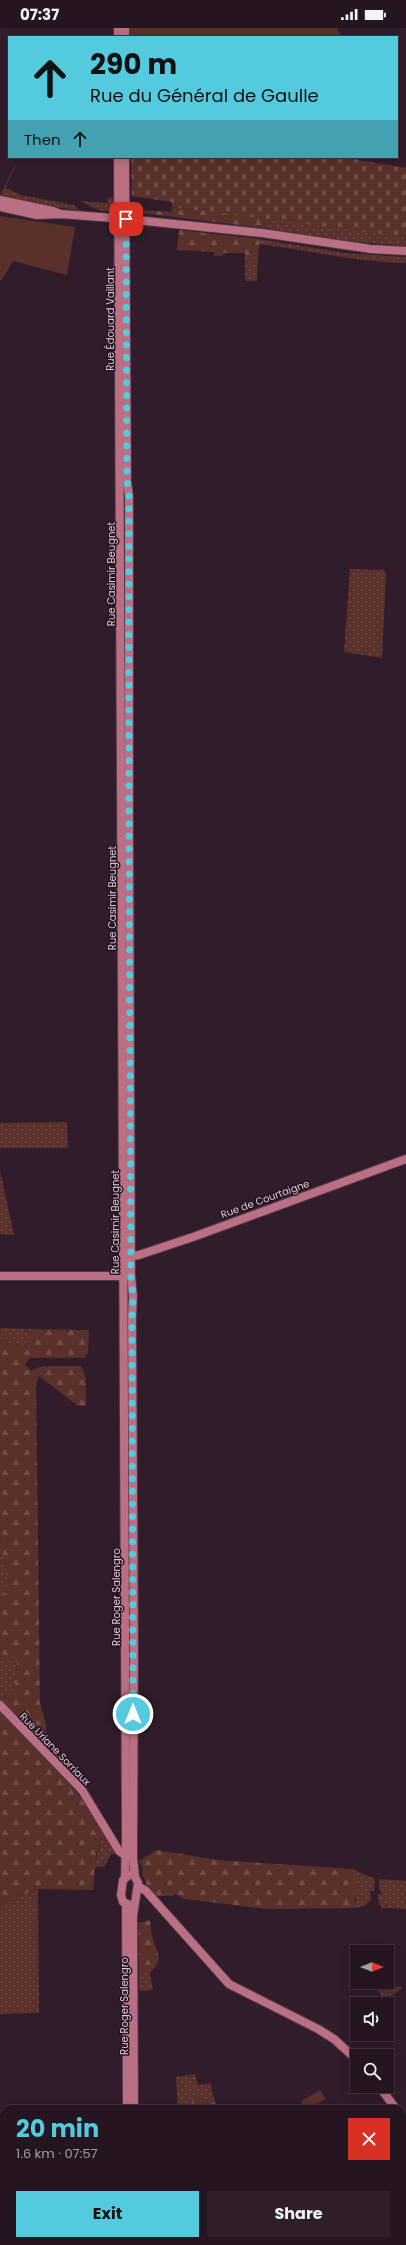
<!DOCTYPE html>
<meta charset="utf-8">
<style>
:root{--surface:#251520;--page:#2d1e29;--text:#f1f3f6;--muted:#a39fa5;--line:#42343e;--accent:#54cade}
body{margin:0;font-family:Poppins,sans-serif;background:var(--page);color:var(--text);height:100vh;display:flex;flex-direction:column;font-size:15px;white-space:nowrap}
*{box-sizing:border-box;margin:0}
p{font-size:13px;color:var(--muted)}
.icon{flex:none;width:22px;height:22px;fill:none;stroke:currentColor;stroke-width:2;stroke-linecap:round;stroke-linejoin:round}
.map{position:relative;flex:1;overflow:hidden}
.sheet{position:absolute;left:0px;top:2077px;width:406px;height:140px;display:flex;flex-direction:column;background:var(--surface);border-radius:12px 12px 0 0;box-shadow:0 2px 10px #0003,0 0 0 1px var(--line)}
.sheet>*{flex:none}
.hud{position:absolute;left:8px;top:8px;width:390px;height:122px;border-radius:0px;box-shadow:0 2px 10px #0003,0 0 0 1px var(--line);background:#54cade;color:#111;overflow:hidden}
.needle{width:26px;rotate:90deg}
.buttons{position:absolute;left:350px;top:1917px;display:grid;gap:8px}
.buttons a{display:grid;place-items:center;width:44px;height:44px;border-radius:0px;background:var(--surface);box-shadow:0 2px 10px #0003,0 0 0 1px var(--line);font-size:20px}
.pin{position:absolute;display:grid;place-items:center;width:34px;height:34px;color:#fff;margin:-17px;border-radius:8px;box-shadow:0 2px 6px #0006}
.me{position:absolute;width:44px;margin:-22px;rotate:0deg;stroke-linejoin:round;filter:drop-shadow(0 0 3px #0008)}
.turn{display:flex;align-items:center;gap:14px;height:84px;padding:0 16px;font-size:18px}
.turn .icon{width:52px;height:52px;stroke-width:2.5}
.turn b{display:block;font-size:28px;line-height:34px}
.then{display:flex;align-items:center;height:38px;padding:0 16px;background:#0003;gap:8px;font-size:15px}
.round{display:grid;place-items:center;flex:none;width:42px;height:42px;border-radius:0px;background:var(--page)}
.headline{display:flex;align-items:center;justify-content:space-between;height:68px;padding:0 16px}
h1{font-size:24px;font-weight:700;line-height:30px;color:var(--accent)}
.primary-button{display:flex;gap:8px;margin-top:auto;padding:8px 16px}
.primary-button a{flex:1;height:46px;border-radius:0px;background:var(--accent);color:#111;font-size:16px;font-weight:700;line-height:46px;text-align:center}
.primary-button a+a{background:var(--page);color:var(--text)}
.status{display:flex;justify-content:space-between;align-items:center;height:28px;padding:0 20px;background:var(--surface);direction:ltr}
.status svg{height:11px;fill:currentColor}
.map>svg:first-child{display:block}
.grass{fill:url(#grass-dots)}
.forest{fill:url(#forest-firs)}
.cemetery{fill:url(#cemetery-stones)}
.park{fill:#5a302a}
.lines{fill:none;stroke-linecap:round;stroke-linejoin:round}
.secondary-casing{stroke:#4c3847;stroke-width:10}
.secondary{stroke:#bb6f83;stroke-width:8}
.route{stroke:#54cade;stroke-width:7;stroke-dasharray:0 12.6}
.labels{text-anchor:middle;dominant-baseline:central;stroke-width:3;stroke-linejoin:round;paint-order:stroke}
.street-label{font-size:10px;fill:#dccdd7;stroke:#271322}
</style>
<div class="status"><b>07:37</b><svg viewBox="0 0 49 12"><path d="M0 12V9h3v3zM5 12V6h3v6zM10 12V3h3v9zM15 12V0h3v12zM26 1h20v11H26zM47 4h2v5h-2z"/></svg></div>
<div class="map">
<svg width="406" height="2217" viewBox="0 0 406 2217">
<defs>
<pattern id="grass-dots" width="8" height="8" patternUnits="userSpaceOnUse"><rect width="8" height="8" fill="#5a302a"/><path d="M2 2h.1M6 6h.1" fill="none" stroke="#714d48" stroke-width="1.8" stroke-linecap="round"/></pattern>
<pattern id="forest-firs" width="22" height="20" patternUnits="userSpaceOnUse"><rect width="22" height="20" fill="#5a302a"/><path d="M5 1l3.5 6h-7zM16 11l3.5 6h-7z" fill="#714d48"/></pattern>
<pattern id="cemetery-stones" width="16" height="16" patternUnits="userSpaceOnUse"><rect width="16" height="16" fill="#5a302a"/><path d="M2 7V4a2 2 0 0 1 4 0v3zM10 15v-3a2 2 0 0 1 4 0v3z" fill="#714d48"/></pattern>
</defs>
<rect width="100%" height="100%" fill="#311c2b"/>
<g class="grass">
<polygon points="15,137 16,137 5,160 21,167 74,177 79,182 44,178 0,168"/>
<path d="M108 170H114V181C102 187 91 178 80 173L107 175Z"/>
<polygon points="267,190 406,209 406,218 347,213 264,200"/>
<path d="M260 211 345 225 406 229V235C355 234 309 222 259 216Z"/>
<polygon points="245,230 258,230 257,253 245,253"/>
<polygon points="350,541 384,542 386,547 382,630 344,624"/>
<polygon points="67,1094 68,1120 0,1120 0,1095"/>
<polygon points="0,1142 14,1207 0,1206"/>
<polygon points="0,1300 31,1301 30,1314 24,1319 8,1315"/>
<polygon points="0,1511 10,1562 7,1569 0,1560"/>
<polygon points="0,1630 17,1632 14,1664 0,1670"/>
<polygon points="103,1804 114,1821 114,1826 111,1826 105,1838 94,1840"/>
<path d="M352 1841 375 1851 374 1863H370L371 1871C367 1878 361 1879 353 1880L356 1871Z"/>
<path d="M379 1851 406 1853V1881L383 1880C378 1876 378 1872 378 1866H381V1862H379Z"/>
<polygon points="38,1861 39,1985 0,1986 0,1884 13,1870"/>
<polygon points="139,1945 150,1945 153,1962 139,1963"/>
<polygon points="379,1958 401,1959 403,1960 384,1972 377,1961"/>
<polygon points="195,2046 198,2057 210,2055 215,2074 206,2075 192,2072 191,2081 178,2081 176,2049"/>
<polygon points="0,2170 4,2172 4,2213 8,2213 6,2217 0,2217"/>
</g>
<g class="forest">
<polygon points="172,179 267,190 264,200 141,185 142,182 171,184"/>
<polygon points="179,202 260,211 258,230 245,230 245,225 223,225 222,228 214,228 214,224 177,222"/>
<polygon points="0,1300 8,1315 24,1319 30,1314 31,1301 89,1302 88,1326 85,1327 85,1330 30,1330 25,1337 31,1342 44,1338 81,1338 86,1350 86,1378 78,1378 39,1348 36,1355 40,1675 46,1697 46,1709 64,1734 61,1748 77,1764 103,1804 96,1828 93,1862 38,1861 13,1870 0,1884 0,1670 14,1664 17,1633 0,1630 0,1560 7,1569 10,1562 0,1511"/>
<path d="M157 1822 217 1832 352 1841C356 1855 357 1865 353 1880L267 1881 184 1871 176 1866 172 1868H155L146 1856 144 1849 142 1848 143 1840 139 1833Z"/>
<path d="M150 1892C151 1899 151 1905 153 1911 158 1928 164 1930 150 1945H139L138 1895Z"/>
<polygon points="200,2068 206,2075 215,2074 217,2081 191,2081 192,2072"/>
<polygon points="8,2213 59,2213 59,2217 6,2217"/>
<polygon points="204,2213 248,2213 249,2217 205,2217"/>
</g>
<polygon class="cemetery" points="131,129 342,129 406,140 406,209 172,179 172,174 132,168"/>
<g class="park">
<polygon points="130,0 337,0 342,9 130,9"/>
<polygon points="0,188 75,199 67,247 13,233 2,252 0,252"/>
<polygon points="320,2062 326,2071 306,2081 301,2073"/>
</g>
<g class="lines">
<g class="secondary-casing">
<g id="secondary">
<polyline points="125,0 125,9"/>
<polyline points="118,9 118,0"/>
<polyline points="118,129 126,1811 125,1850"/>
<polyline points="125,129 127,453 129,468 129,800 131,1248 133,1268 132,1289 134,1622 133,1830 135,1849 138,1855 133,1888 134,2081"/>
<polyline points="0,172 53,183 60,186"/>
<polyline points="0,179 37,187 61,186 126,191 262,205 371,221 406,223"/>
<polyline points="128,1229 139,1227 193,1209 406,1131"/>
<polyline points="0,1248 129,1248"/>
<polyline points="0,1677 82,1762 119,1823 126,1828"/>
<polyline points="129,1847 123,1852 121,1867 123,1874 130,1877"/>
<polyline points="138,1858 146,1863 229,1956 318,2001 334,2011 357,2032"/>
<polyline points="126,1876 127,2081"/>
<polyline points="379,2058 396,2081"/>
<polyline points="402,2090 406,2096"/>
<polyline points="128,2213 128,2217"/>
<polyline points="134,2213 134,2217"/>
</g>
</g>
<use href="#secondary" class="secondary"/>
</g>
<g class="lines">
<polyline class="route" points="126,191 127,453 129,468 129,808 131,1248 133,1268 132,1289 133,1686"/>
</g>
<g class="labels">
<g class="street-label">
<text transform="translate(110 291) rotate(-90)">Rue Édouard Vaillant</text>
<text transform="translate(111 546) rotate(-90)">Rue Casimir Beugnet</text>
<text transform="translate(112 870) rotate(-90)">Rue Casimir Beugnet</text>
<text transform="translate(265 1171) rotate(-20)">Rue de Courtaigne</text>
<text transform="translate(115 1194) rotate(-90)">Rue Casimir Beugnet</text>
<text transform="translate(116 1569) rotate(-90)">Rue Roger Salengro</text>
<text transform="translate(55 1721) rotate(46)">Rue Uriane Sorriaux</text>
<text transform="translate(124 1978) rotate(-90)">Rue Roger Salengro</text>
</g>
</g>
</svg>
<div class="buttons">
<a><svg class="needle" viewBox="-14 -14 28 28"><path d="M0-13l5 13h-10z" fill="#e53935"/><path d="M0 13l5-13h-10z" fill="#a39fa5"/></svg></a>
<a><svg class="icon" aria-label="sound" viewBox="0 0 24 24"><path d="M4 9h4l5-4v14l-5-4H4zM17 9q2 3 0 6"/></svg></a>
<a><svg class="icon" aria-label="search" viewBox="0 0 24 24"><circle cx="10" cy="10" r="6"/><path d="M15 15l6 6"/></svg></a>
</div>
<div class="pin" style="left:126px;top:191px;background:#d93025"><svg class="icon" aria-label="arrive" viewBox="0 0 24 24"><path d="M6 21V4h12l-3 4 3 4H6"/></svg></div>
<svg class="me" style="left:133px;top:1686px" viewBox="-20 -20 40 40"><circle r="17" fill="#54cade" stroke="#fff" stroke-width="3"/><path d="M0-11L8 9 0 5-8 9z" fill="#fff"/></svg>
<div class="hud">
<div class="turn"><svg class="icon" aria-label="ahead" viewBox="0 0 24 24"><path d="M12 20V5M6 11l6-6 6 6"/></svg><div><b>290 m</b>Rue du Général de Gaulle</div></div>
<div class="then">Then<svg class="icon" aria-label="ahead" viewBox="0 0 24 24"><path d="M12 20V5M6 11l6-6 6 6"/></svg></div>
</div>
<section class="sheet">
<div class="headline"><div><h1>20 min</h1><p>1.6 km · 07:57</p></div><a class="round" style="background:#d93025;color:#fff"><svg class="icon" aria-label="close" viewBox="0 0 24 24"><path d="M6 6l12 12M18 6L6 18"/></svg></a></div>
<div class="primary-button"><a>Exit</a><a>Share</a></div>
</section>
</div>
